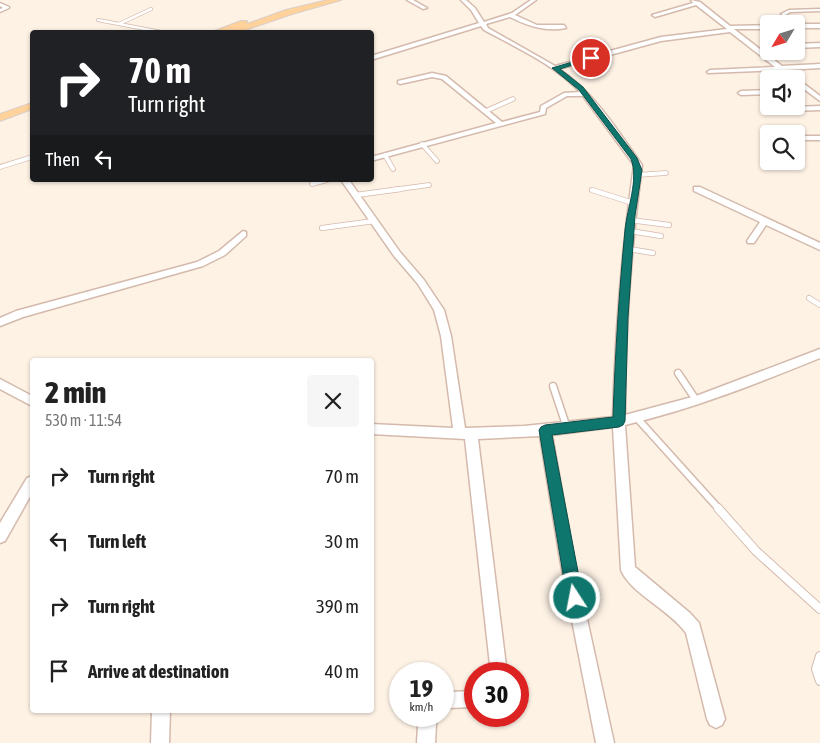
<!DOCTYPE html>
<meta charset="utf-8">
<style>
:root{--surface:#fff;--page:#f6f6f6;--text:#222;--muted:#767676}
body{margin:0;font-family:"Asap Condensed",sans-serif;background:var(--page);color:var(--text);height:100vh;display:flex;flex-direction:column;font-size:19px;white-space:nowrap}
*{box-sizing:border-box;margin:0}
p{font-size:16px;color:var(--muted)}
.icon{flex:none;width:28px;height:28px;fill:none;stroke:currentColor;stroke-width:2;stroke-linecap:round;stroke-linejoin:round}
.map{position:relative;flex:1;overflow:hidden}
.details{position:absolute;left:30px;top:358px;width:344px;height:355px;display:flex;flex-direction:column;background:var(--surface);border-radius:5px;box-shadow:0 1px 4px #0004}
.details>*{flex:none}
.hud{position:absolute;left:30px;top:30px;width:344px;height:152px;border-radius:5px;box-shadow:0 1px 4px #0004;background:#202124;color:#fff;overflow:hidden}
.needle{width:32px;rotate:232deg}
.buttons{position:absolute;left:760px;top:15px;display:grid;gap:10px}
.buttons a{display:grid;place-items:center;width:45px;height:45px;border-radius:5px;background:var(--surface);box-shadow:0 1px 4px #0004;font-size:25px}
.speed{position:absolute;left:389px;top:662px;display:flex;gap:10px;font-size:25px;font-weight:700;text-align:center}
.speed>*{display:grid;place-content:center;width:65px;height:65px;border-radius:50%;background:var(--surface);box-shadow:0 1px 4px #0004;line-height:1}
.speed small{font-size:12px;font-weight:400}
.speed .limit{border:8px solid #d22;background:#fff;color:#111}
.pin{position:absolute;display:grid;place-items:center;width:42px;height:42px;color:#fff;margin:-21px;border:2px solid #fff;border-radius:50%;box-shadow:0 1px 5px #0007}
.me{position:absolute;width:55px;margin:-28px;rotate:349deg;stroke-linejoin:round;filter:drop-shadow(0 0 4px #0008)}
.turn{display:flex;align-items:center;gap:18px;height:105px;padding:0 15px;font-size:22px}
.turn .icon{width:65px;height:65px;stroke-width:2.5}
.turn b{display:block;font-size:35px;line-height:42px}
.then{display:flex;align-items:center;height:48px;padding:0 15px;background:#0003;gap:10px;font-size:19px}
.round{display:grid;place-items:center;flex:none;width:52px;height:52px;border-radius:5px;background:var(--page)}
.overview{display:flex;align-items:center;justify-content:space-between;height:85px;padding:0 15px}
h1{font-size:30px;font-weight:800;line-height:38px}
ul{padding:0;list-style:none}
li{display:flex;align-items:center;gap:15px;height:65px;padding:0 15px}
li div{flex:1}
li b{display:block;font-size:19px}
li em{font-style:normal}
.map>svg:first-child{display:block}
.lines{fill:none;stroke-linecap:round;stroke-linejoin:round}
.service-far4-casing{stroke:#d4baac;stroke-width:4}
.service-far3-casing{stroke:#d4baac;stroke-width:5.5}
.service-far2-casing{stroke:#d4baac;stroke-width:6}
.service-far1-casing{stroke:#d4baac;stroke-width:9}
.service-casing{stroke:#d4baac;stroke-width:10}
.minor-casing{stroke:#d4baac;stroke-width:3}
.primary-casing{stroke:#dacfcb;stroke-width:2}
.service-far4{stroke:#fff;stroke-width:2.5}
.service-far3{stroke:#fff;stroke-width:4}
.service-far2{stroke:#fff;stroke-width:4.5}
.service-far1{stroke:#fff;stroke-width:6}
.service{stroke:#fff;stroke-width:8}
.minor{fill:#fff;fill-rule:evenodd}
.primary{fill:#ffd19b;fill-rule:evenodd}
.route{fill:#0f766e;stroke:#0a4d48}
</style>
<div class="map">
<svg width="820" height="743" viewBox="0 0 820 743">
<rect width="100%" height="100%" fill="#fef2e5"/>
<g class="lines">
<g class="service-far4-casing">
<g id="service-far4">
<polyline points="98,20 161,32"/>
<polyline points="119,24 151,9"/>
</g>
</g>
<g class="service-far3-casing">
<g id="service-far3">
<polyline points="486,111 513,99"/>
<polyline points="422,144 437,161"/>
<polyline points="385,155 393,169"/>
<polyline points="0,167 32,157"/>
<polyline points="637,175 666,173"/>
<polyline points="312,184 327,180"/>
<polyline points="392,190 429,185"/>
</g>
</g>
<g class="service-far2-casing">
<g id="service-far2">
<polyline points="592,190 633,203"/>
<polyline points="356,195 401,189"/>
<polyline points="630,220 669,225"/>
<polyline points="322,228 374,221"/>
<polyline points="630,231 661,236"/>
<polyline points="629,249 653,253"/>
<polyline points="809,298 820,305"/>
</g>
</g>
<g class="service-far1-casing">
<g id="service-far1">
<polyline points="678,373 696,400"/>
<polyline points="553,386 567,428"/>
<polyline points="636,417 719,509"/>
</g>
</g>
<g class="service-casing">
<g id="service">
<polyline points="718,508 756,551 820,609"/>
<polyline points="820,656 816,669 820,681"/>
</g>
</g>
<g class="minor-casing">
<g id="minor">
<polygon points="407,0 413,0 427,8 423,9"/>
<path d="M461 0H466L475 8 484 22 512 13 531 0H536L515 15 537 25H564L566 28C545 32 528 26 510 17L486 24 488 28 555 66 661 37 727 29 696 5 655 17 652 15 693 3 691 0 700 2 730 26 769 25V29H734L782 66 820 64V68L786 70 820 96V101L796 83V79H790L779 70 708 73 707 72 710 70 775 67 730 32 661 41 559 69C594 92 618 131 642 165 631 248 625 331 625 415L696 396 820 349V358C756 384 693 409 625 425L635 567 690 613 699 623 725 719 722 725 716 728 710 725 707 719 686 633C670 610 630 593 621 570L613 427 552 435 574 559 614 743H596L560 559 540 436 478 439 507 674H491L465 439 371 434V424L453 428 441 336 434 310 418 284 394 256 341 180H349L400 252 424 280 444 310 451 336 465 428 524 426 613 417C615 333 622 249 634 165L583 96H567L546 108 545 114 371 161V157L496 123 442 79 432 77 400 84 398 83V81L432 73 446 76 502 122 540 112 541 106 564 93 580 92C554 64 517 48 484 30L481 26 371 60V56L479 23 471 10Z"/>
<polygon points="0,3 9,7 9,8 0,12 0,9 3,8 0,6"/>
<polygon points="820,9 820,11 790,12 784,16 781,14 789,10"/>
<rect x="796" y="24" width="24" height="4"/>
<polygon points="820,43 820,47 796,48 796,44"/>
<polygon points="769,90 769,94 741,95 738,93 741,91"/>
<polygon points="820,106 820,110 765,112 762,110 765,108"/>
<polygon points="802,136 820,136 820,140 805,140 801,138"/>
<polygon points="694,187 700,187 820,243 820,250 766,225 754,243 748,243 747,241 760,222 694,191"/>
<polygon points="243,231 246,232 246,236 225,255 203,266 23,317 0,326 0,318 16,311 197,262 219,251"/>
<polygon points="0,379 32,396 32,406 0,389"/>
<polygon points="32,476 32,493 5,541 0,543 0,523 27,478"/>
<polygon points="475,691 475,707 449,708 442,711 442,693 447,692"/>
<polygon points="152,710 170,710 169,743 151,743"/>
<polygon points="421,716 439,716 436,725 435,743 417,743 418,725"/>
</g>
</g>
<g class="primary-casing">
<g id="primary">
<polygon points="328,0 341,0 292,14 239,32 229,32 232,29 223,32 212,32 241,21 247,21 247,24 286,10"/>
<polygon points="32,103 32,109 0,121 0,114"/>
</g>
</g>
<use href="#service-far4" class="service-far4"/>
<use href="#service-far3" class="service-far3"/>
<use href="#service-far2" class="service-far2"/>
<use href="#service-far1" class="service-far1"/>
<use href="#service" class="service"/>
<use href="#minor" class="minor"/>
<use href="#primary" class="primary"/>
</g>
<path class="route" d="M589 57 594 58 560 69 583 87 637 158 642 170 635 216 628 317 625 421 623 425 619 427 552 435 583 598 580 603 575 605 569 603 567 598 539 430 541 427 545 425 613 417C615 355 619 293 625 230 627 208 639 180 631 159L579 90 552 68Z"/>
</svg>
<div class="buttons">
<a><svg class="needle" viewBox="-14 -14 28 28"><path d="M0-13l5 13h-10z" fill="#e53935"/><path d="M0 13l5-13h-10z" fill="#767676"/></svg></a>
<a><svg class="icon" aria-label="sound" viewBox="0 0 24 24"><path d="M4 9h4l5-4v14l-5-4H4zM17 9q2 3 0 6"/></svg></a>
<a><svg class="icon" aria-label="search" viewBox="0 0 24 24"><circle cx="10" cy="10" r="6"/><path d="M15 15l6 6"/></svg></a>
</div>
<div class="speed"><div>19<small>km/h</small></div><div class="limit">30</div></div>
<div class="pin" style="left:591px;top:58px;background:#d93025"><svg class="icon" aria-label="arrive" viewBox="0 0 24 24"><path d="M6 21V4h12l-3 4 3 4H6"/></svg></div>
<svg class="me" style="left:575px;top:598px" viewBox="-20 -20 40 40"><circle r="17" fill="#0f766e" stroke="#fff" stroke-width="3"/><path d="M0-11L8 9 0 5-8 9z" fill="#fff"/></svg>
<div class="hud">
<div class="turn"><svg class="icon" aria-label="right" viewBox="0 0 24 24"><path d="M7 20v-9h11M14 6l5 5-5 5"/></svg><div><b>70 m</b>Turn right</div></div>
<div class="then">Then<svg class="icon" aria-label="left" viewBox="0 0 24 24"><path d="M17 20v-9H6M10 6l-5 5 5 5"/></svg></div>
</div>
<section class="details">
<div class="overview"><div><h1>2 min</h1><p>530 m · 11:54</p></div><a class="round"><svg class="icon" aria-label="close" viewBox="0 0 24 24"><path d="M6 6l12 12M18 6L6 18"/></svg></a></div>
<ul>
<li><svg class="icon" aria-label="right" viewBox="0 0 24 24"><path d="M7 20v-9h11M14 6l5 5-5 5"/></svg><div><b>Turn right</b></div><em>70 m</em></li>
<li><svg class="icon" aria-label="left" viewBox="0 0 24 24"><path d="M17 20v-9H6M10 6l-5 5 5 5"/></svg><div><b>Turn left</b></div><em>30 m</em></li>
<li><svg class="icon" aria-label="right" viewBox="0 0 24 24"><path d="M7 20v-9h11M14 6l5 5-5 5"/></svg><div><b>Turn right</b></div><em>390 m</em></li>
<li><svg class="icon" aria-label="arrive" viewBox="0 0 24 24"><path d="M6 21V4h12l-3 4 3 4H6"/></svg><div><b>Arrive at destination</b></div><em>40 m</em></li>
</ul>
</section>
</div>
